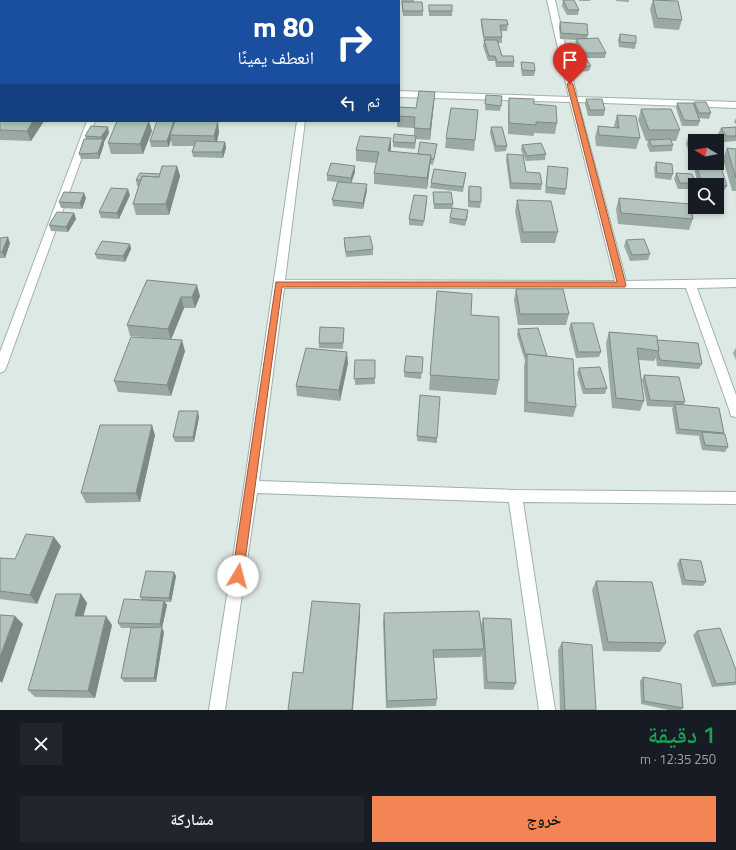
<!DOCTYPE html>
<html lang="ar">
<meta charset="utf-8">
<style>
:root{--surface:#171b24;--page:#20242c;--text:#f1f3f6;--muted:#9ea1a6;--accent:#f28553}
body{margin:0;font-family:"Titillium Web","Noto Naskh Arabic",sans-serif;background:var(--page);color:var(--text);direction:rtl;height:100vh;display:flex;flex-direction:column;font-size:15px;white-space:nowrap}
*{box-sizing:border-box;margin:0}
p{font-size:13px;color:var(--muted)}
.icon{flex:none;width:22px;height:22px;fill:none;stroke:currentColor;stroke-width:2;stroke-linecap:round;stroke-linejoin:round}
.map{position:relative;height:710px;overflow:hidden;direction:ltr}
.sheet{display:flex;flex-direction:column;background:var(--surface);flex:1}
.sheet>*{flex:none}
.top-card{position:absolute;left:0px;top:0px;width:400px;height:122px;box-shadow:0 2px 6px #0003;direction:rtl;background:#1a4fa0;color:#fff;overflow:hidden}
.needle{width:26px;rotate:280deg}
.controls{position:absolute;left:688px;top:134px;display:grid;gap:8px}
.controls a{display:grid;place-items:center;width:36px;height:36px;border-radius:0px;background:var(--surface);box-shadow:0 2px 6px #0003;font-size:20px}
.pin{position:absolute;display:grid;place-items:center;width:34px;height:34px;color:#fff;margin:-41px -17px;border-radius:50% 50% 50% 0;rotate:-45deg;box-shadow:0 0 4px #0007}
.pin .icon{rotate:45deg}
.me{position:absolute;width:44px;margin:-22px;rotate:8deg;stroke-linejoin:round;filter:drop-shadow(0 0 3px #0008)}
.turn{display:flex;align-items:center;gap:14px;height:84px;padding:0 20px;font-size:18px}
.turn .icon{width:52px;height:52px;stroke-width:2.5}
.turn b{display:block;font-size:28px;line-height:34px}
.then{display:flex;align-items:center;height:38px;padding:0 20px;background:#0003;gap:8px;font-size:15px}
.round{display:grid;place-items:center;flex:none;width:42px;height:42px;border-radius:0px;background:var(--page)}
.overview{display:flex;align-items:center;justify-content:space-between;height:68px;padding:0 20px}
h1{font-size:24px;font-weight:600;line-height:30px;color:#1e9e55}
.cta{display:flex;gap:8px;margin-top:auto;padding:8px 20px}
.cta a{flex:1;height:46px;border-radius:0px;background:var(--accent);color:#111;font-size:16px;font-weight:600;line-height:46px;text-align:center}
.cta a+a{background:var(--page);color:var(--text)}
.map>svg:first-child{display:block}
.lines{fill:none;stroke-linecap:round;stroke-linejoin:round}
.street-casing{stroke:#a0b1ac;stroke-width:2}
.street{fill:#fff;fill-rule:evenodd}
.wall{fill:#9aa9a3}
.shaded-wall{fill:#7d8985}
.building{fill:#b3c4be;stroke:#7d8985}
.route{fill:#f28553;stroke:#9d5636}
</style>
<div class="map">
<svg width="736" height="710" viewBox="0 0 736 710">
<rect width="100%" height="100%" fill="#dde9e5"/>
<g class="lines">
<g class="street-casing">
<g id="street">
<rect x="131" y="0" width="8" height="1"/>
<rect x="308" y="0" width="8" height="1"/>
<polygon points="547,0 555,0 577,97 736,102 736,108 578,102 626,281 736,279 736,287 697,288 736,395 736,417 731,416 730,412 686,288 284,288 259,481 515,490 736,492 736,504 523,502 555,710 539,710 509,502 257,493 225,710 209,710 244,487 297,121 305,121 285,280 615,281 570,102 399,97 399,91 569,97"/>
<polygon points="87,121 95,121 6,368 4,371 0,373 0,352"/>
</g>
</g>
<use href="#street" class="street"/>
</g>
<g class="wall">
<polygon points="32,0 48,0 48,1 33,1"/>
<rect x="374" y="0" width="21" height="1"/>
<polygon points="401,0 414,0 414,2 423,11 423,16 403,16"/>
<polygon points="563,0 579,10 578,15 567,15 562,6"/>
<rect x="579" y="0" width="11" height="1"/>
<polygon points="616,0 629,0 629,2 616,1"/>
<polygon points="653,0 669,0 682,20 679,30 654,28 650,9"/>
<polygon points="429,5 452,11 452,16 429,16"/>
<polygon points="481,19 508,25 507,31 501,31 502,37 502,43 498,43 502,56 514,62 514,67 496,67 495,61 488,61 483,46 484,42 481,25"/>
<polygon points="560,22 588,35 587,38 606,53 605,58 586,58 591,66 589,71 577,72 571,63 572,58 582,57 575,44 576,40 560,39 559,27"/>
<polygon points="620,34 636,43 635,49 619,47 618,40"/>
<polygon points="521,62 535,71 534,76 522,76 521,68"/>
<polygon points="0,90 1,121 44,121 31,141 0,140"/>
<polygon points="486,95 501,106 500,111 485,110"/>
<polygon points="509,98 534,104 557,123 555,134 534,133 534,136 508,134 508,108"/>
<polygon points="586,99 605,110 604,116 588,116 585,104"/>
<polygon points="694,102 711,113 709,119 699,118 700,121 698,126 682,126 676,108 677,103 693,105"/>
<polygon points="434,103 430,140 416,139 415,149 393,147 393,142 414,136 414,128 397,127 397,121 399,121 399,107 416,108"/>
<polygon points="641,109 680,130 676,141 671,141 673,145 672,151 650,152 647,145 648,141 646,141 638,120"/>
<polygon points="478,110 474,151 445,148 446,138"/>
<polygon points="617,115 640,138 636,149 596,146 595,137 598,126 615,128 614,126"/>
<polygon points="736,118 736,124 734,122"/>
<polygon points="215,121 219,132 217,142 225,142 226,148 223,158 193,157 192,152 194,146 172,146 171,139 169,147 151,147 150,141"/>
<polygon points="491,127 507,146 506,151 495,152 490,133"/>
<polygon points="736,127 736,141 724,142 718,134 721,128"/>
<polygon points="152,131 143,154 111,154 108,143"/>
<polygon points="109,133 104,142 104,144 99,159 81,159 79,154 86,139 85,136"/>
<polygon points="688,138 695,141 695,158 691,158 686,144"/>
<polygon points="522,145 546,154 545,160 526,161 521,150"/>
<polygon points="727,148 736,149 736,191 732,191 723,159"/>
<polygon points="391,149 390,152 418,154 436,150 433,165 430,164 427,189 374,184 374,173 376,163 356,161 356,150"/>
<polygon points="507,154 526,172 542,184 541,190 510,189 506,160"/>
<polygon points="656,162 673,174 671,180 655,178 654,168"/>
<polygon points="696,163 704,163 727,186 724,191 717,191 717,185 698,185 694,168"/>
<polygon points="177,166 180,176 169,215 136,215 133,204 139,186 137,186 136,180 160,174"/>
<polygon points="355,166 355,172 351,183 367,190 363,209 333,206 332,200 337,182 327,181 327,175"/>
<polygon points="548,166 566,189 565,195 545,193"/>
<polygon points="466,173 463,192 430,188 431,183"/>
<polygon points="676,173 696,183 696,185 695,185 694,189 678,189 674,179"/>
<polygon points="469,186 481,202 480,208 468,207 468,192"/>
<polygon points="433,192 453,204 452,209 468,216 465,226 449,223 450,218 452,209 434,209 433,197"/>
<polygon points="84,193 86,198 82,209 61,208 59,202"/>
<polygon points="130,195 119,219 101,218 99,212"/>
<polygon points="619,198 693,219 689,230 618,224 616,209"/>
<polygon points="517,200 558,232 555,243 521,243 515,211"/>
<polygon points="427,202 423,226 409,225 409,219"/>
<polygon points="74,213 76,219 68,232 51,231 49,225"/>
<polygon points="0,238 10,243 5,258 0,258"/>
<polygon points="344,238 373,249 373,255 346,257 344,244"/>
<polygon points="626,240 650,254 648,260 630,261 624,246"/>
<polygon points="130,244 131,249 125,262 97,259 95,254"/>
<polygon points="147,280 200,296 195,308 184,308 171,339 185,351 171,396 118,392 114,381 168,339 130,336 127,325"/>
<polygon points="516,289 569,314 566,325 518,325 514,300"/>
<polygon points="437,291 471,315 499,380 496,395 429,390"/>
<polygon points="571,323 601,352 599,357 576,358 569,329"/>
<polygon points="518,329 547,356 576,407 573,417 524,412 524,365 525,361 517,335"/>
<polygon points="609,332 657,340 702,364 699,369 657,366 656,358 654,361 639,360 644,401 640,411 612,408 606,343"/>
<polygon points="344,333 343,349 319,348 319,343"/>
<polygon points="736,348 736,360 733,353"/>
<polygon points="406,356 423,357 421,379 404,377"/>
<polygon points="355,360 375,360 375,384 355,385"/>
<polygon points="348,363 340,401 297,396 296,386"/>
<polygon points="579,368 607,388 605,394 583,394 577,373"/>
<polygon points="644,375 685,402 683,405 724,433 723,434 728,447 725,452 702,450 699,437 700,436 676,434 672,409 673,407 647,406 642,380"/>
<polygon points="420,395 437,438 437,443 417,441"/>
<polygon points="199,417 194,442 175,442 173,437"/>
<polygon points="155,435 140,502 86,503 81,493"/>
<polygon points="61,546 37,604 0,599 0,558 15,559"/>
<polygon points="680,559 706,582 703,586 682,585 677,564"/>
<polygon points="176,576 171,602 165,602 167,605 162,628 164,632 156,682 124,682 121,678 131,628 121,628 118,623 142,600 140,597"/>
<polygon points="596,581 666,643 660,652 603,651 592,590"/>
<polygon points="81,594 87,603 83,616 112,625 95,698 35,697 28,690"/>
<polygon points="384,613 481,625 483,618 516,683 513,690 484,689 482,654 481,657 434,658 437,699 436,706 386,708 383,622"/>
<polygon points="697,631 736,670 736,685 712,687 693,635"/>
<polygon points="562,642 596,710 560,710 558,650"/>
<polygon points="643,677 683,708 681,710 669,710 641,704 640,681"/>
</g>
<g class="shaded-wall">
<polygon points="435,92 434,103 430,140 430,129"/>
<polygon points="33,121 44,121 31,141 27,131"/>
<polygon points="149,121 152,131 143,154 140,144"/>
<polygon points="174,121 177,121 170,135 171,139 169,147 167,141"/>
<polygon points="218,121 219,132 216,146 214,136"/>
<polygon points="108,127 109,133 104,142 104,144 99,159 98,153 102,140 101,137"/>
<polygon points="391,138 391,149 388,162 388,151"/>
<polygon points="225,142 226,148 223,158 222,152"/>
<polygon points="431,155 430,166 427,189 427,178"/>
<polygon points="177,166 180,176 169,215 166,204"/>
<polygon points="355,166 355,172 351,184 351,178"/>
<polygon points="367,184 367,190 363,209 363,203"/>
<polygon points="128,189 130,195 119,219 117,213"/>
<polygon points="84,193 86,198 82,209 80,203"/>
<polygon points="74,213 76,219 68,232 66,227"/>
<polygon points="8,237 10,243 5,258 2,252"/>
<polygon points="130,244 131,249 125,262 123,256"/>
<polygon points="197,285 200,296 195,308 192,297"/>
<polygon points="181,297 184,308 171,340 168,329"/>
<polygon points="182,340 185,351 171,396 167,385"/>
<polygon points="347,352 348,363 340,401 339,390"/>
<polygon points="198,411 199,417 194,442 193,437"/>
<polygon points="152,425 155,435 140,502 136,493"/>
<polygon points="54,537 61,546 37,604 30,595"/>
<polygon points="174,572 176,576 171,602 169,598"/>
<polygon points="81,594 87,603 81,625 75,616"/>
<polygon points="164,601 167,605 162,628 164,632 156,682 154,678 162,628 160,624"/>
<polygon points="360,604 360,616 353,710 352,710"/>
<polygon points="15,616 23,624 2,683 0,681 0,657"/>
<polygon points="106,616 112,625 95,698 88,691"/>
</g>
<g class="building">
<rect x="60" y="0" width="12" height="1"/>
<rect x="233" y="0" width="53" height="1"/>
<polygon points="563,0 574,0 579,10 568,10"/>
<polygon points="653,0 678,1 682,20 657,18"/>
<polygon points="402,2 422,2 423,11 403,11"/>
<rect x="429" y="5" width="23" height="6"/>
<polygon points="481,19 507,20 508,25 500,25 502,37 484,37"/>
<polygon points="560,22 587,24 588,35 561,33"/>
<polygon points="620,34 636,36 636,43 620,42"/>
<polygon points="598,38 606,53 584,53 576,39"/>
<polygon points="484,40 497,40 502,56 513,56 514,62 497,62 495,56 489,56"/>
<polygon points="0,44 1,44 1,59 0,60"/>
<polygon points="585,57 591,66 578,67 572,58"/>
<polygon points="521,62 534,63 535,71 522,70"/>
<rect x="0" y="79" width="1" height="6"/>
<rect x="0" y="90" width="1" height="17"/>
<polygon points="419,91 435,92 430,129 414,128 415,117 399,116 399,107 416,108"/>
<polygon points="486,95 502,96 501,106 485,104"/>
<polygon points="509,98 534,99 534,104 556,106 557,123 536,122 536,125 509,123"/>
<polygon points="586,99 602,99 605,110 590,110"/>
<polygon points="694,102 706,102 711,113 699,113"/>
<polygon points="677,103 693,103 700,121 684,120"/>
<polygon points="0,107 1,107 1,121 33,121 27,131 0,130"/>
<polygon points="451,108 478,110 475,140 446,138"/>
<polygon points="641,109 671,109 680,130 649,130"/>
<polygon points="617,115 636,116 640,138 599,135 598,126 619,128"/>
<polygon points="117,121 149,121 140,144 108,143"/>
<polygon points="157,121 174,121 167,141 150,141"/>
<polygon points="175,121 218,121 214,136 170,135"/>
<polygon points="91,126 108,127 101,137 85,136"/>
<polygon points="491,127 502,127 507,146 496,146"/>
<polygon points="736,127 736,136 726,136 721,128"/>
<polygon points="394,134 416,136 415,143 393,142"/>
<polygon points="360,136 391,138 388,151 431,155 427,178 374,173 379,152 356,150"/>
<polygon points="688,138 701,139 702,141 695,141 695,153 693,153"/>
<polygon points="84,139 103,139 98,153 79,154"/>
<polygon points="670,139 673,145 652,146 649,140"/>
<polygon points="196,141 225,142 222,152 192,152"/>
<polygon points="420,142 437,144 434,159 431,159 431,155 418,154"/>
<polygon points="541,143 546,154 527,156 522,145"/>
<polygon points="727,148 736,149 736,178"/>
<polygon points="507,154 523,155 526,172 540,173 542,184 511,183"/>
<polygon points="656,162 672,164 673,174 657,173"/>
<polygon points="331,163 355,166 351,178 327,175"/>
<polygon points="696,163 720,164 727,186 702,184"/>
<polygon points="162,166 177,166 166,204 133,204 142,176 159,177"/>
<polygon points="548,166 568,168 566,189 546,187"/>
<polygon points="434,169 466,173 463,187 431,183"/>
<polygon points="140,173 160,174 159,177 142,176 141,180 136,180"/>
<polygon points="676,173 692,174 696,183 680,183"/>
<polygon points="338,182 367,184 363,203 332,200"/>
<polygon points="469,186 481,187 481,202 469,201"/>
<polygon points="111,188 128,189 117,213 99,212"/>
<polygon points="64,192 84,193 80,203 59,202"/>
<polygon points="433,192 451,192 453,204 434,204"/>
<polygon points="414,195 427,196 424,221 409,219"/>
<polygon points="619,198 690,204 693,219 621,213"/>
<polygon points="517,200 551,201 558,232 523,232"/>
<polygon points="452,208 468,210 466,220 450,218"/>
<polygon points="57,212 74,213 66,227 49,225"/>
<polygon points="370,236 373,249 346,252 344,238"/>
<polygon points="8,237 2,252 0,252 0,238"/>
<polygon points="644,239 650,254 632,255 626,240"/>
<polygon points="102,241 130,244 123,256 95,254"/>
<polygon points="147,280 197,285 192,297 181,297 168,329 127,325"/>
<polygon points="516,289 563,289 569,314 520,314"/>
<polygon points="437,291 472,294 471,315 499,317 499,380 430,375"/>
<polygon points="571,323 593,323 601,352 578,352"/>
<polygon points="320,327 344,328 343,343 319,343"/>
<polygon points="538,328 547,356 527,354 526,356 518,329"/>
<polygon points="609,332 657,336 659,351 637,348 644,401 616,398"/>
<polygon points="131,337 182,340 167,385 114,381"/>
<polygon points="657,340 698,343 702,364 660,360 658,352 659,351"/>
<polygon points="306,348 347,352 339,390 296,386"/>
<polygon points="527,354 573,359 576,407 527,402"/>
<polygon points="406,356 423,357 422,373 404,372"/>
<polygon points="355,360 375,360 375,378 354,379"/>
<polygon points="600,367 607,388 585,389 579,368"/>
<polygon points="644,375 679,377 685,402 650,400"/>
<polygon points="420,395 440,397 437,438 417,436"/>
<polygon points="675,404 719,408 724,433 679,429"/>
<polygon points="179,411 198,411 193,437 173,437"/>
<polygon points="100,425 152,425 136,493 81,493"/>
<polygon points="702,432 725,434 728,447 705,445"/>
<polygon points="26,534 54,537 30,595 0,591 0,558 15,559"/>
<polygon points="680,559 701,561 706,582 685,580"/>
<polygon points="146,571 174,572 169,598 140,597"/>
<polygon points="596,581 652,582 666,643 608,642"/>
<polygon points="56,594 81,594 75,616 106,616 88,691 28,690"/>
<polygon points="124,599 164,601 160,624 118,623"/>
<polygon points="312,601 360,604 352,710 288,710 293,672 303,673"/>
<polygon points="479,611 484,649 433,650 437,699 387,701 384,613"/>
<polygon points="0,615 15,616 0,657"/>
<polygon points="483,618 511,619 516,683 487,682"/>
<polygon points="162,627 154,678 121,678 131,628"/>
<polygon points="720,628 736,670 736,682 716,684 697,631"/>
<polygon points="562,642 592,645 596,710 565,710"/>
<polygon points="643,677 681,684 683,708 644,701"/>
</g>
<polygon class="route" points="570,82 573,84 626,285 625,287 282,287 243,576 242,580 238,581 234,580 232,576 276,282 617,282 567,84"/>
</svg>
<div class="controls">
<a><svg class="needle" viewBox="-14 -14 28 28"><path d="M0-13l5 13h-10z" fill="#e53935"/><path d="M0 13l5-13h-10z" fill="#9ea1a6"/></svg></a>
<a><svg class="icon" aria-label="search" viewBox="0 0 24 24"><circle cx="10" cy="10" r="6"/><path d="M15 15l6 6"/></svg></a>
</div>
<div class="pin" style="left:570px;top:84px;background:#d93025"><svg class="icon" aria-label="arrive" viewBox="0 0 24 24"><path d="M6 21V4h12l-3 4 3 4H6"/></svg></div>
<svg class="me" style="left:238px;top:576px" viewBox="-20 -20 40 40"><circle r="19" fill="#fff"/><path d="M0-13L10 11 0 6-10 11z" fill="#f28553"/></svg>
<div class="top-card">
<div class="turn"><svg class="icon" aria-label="right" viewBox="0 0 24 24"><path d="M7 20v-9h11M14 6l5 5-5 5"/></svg><div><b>80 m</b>انعطف يمينًا</div></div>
<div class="then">ثم<svg class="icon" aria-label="left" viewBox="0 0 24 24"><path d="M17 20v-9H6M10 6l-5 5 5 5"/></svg></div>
</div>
</div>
<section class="sheet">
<div class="overview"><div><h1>1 دقيقة</h1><p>250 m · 12:35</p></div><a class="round"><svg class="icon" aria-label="close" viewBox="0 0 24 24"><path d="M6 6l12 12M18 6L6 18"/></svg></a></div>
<div class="cta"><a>خروج</a><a>مشاركة</a></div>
</section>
